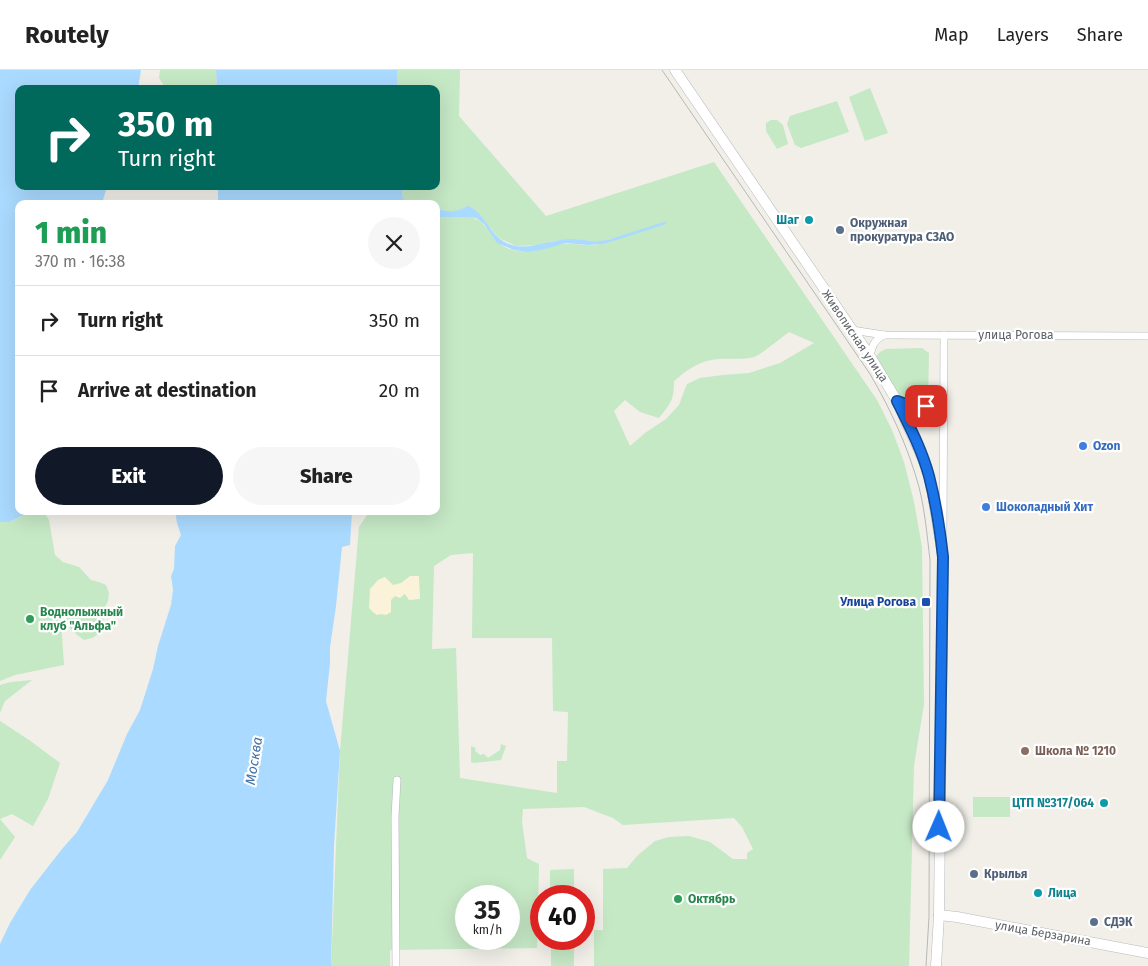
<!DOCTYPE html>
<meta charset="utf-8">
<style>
:root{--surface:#fff;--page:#f6f6f6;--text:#222;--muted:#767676;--line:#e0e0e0;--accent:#111827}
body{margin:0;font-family:"Fira Sans",sans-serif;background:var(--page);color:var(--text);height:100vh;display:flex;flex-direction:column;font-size:19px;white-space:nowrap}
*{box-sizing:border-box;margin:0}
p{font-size:16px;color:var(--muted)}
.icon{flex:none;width:28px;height:28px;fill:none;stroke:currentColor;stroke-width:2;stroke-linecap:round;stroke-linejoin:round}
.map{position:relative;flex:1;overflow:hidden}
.side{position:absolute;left:15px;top:130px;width:425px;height:315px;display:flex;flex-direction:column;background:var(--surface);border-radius:10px;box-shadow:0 5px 20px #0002}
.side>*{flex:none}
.banner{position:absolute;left:15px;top:15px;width:425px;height:105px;border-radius:10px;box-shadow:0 5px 20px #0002;background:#00695c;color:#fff;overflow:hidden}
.speed{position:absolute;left:455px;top:815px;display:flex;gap:10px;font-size:25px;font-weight:700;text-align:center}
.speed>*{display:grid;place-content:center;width:65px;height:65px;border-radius:50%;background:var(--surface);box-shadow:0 5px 20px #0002;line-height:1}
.speed small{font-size:12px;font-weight:400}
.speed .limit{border:8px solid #d22;background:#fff;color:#111}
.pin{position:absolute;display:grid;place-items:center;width:42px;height:42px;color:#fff;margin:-21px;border-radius:10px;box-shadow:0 2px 8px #0006}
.me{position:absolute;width:55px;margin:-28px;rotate:1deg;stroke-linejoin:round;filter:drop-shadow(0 0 4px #0008)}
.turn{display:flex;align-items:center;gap:18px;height:105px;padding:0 20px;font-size:22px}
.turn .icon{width:65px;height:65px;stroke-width:2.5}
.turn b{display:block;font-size:35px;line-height:42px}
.round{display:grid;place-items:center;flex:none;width:52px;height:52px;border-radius:26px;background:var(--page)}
.overview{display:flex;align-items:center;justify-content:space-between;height:85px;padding:0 20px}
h1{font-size:30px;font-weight:800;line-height:38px;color:#1e9e55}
.primary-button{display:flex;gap:10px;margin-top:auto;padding:10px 20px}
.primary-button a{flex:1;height:58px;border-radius:30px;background:var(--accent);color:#fff;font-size:20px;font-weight:800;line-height:58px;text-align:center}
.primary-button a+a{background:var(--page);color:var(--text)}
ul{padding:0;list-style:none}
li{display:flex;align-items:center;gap:15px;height:70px;padding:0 20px;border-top:1px solid var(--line)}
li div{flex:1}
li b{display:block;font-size:19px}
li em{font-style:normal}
header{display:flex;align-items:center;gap:30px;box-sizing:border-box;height:70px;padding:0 25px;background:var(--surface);border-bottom:1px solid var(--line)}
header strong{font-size:24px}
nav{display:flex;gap:28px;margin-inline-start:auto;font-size:18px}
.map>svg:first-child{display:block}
.green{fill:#c5e8c5;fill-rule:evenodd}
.sand{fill:#fbf3d9}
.water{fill:#aadaff}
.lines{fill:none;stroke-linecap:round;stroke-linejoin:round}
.stream{stroke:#aadaff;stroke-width:2.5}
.street-casing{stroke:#b5b8bc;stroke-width:8}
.secondary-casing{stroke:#b6babf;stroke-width:11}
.street{stroke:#fff;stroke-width:7}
.secondary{stroke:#fff;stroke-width:10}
.tram{stroke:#b6b7b8;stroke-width:1}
.route-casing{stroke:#114b97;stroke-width:12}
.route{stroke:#1a73e8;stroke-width:9}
.culture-dot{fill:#0f9aa8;stroke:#fff;stroke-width:2}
.service-dot{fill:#5c6f8a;stroke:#fff;stroke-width:2}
.shop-dot{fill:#3f7fe0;stroke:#fff;stroke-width:2}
.transit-dot{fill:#1a4fb4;stroke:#fff;stroke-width:2}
.leisure-dot{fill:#2e9e5b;stroke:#fff;stroke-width:2}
.education-dot{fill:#8d6e63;stroke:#fff;stroke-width:2}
.labels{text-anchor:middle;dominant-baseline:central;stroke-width:4.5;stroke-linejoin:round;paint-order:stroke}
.culture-label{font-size:12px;font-weight:bold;fill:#0d838f;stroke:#fff;text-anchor:end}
.service-label{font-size:12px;font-weight:bold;fill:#4e5e75;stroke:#fff;text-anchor:start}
.street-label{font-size:12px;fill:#5f6368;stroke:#fff}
.shop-label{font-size:12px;font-weight:bold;fill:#366cbe;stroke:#fff;text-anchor:start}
.transit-label{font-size:12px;font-weight:bold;fill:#164399;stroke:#fff;text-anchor:end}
.leisure-label{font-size:12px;font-weight:bold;fill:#27864d;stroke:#fff;text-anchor:start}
.education-label{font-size:12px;font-weight:bold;fill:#785e54;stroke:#fff;text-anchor:start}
.water-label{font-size:14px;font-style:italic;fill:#4174aa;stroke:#fff}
</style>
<header>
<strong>Routely</strong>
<nav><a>Map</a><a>Layers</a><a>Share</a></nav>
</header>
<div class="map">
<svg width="1148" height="896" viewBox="0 0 1148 896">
<rect width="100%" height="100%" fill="#f1efe8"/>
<g class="green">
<polygon points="160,0 216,0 217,19 166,19 159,8"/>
<path d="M397 0H460L459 46 546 146 714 92 877 330 892 360 904 392 914 432 922 477 924 634 914 696 909 896H594V860H603V799L627 798 637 786 655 771 669 767 689 766 710 772 733 789H747V783L753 779 742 757 734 748 623 755 613 748 584 737 523 739 522 752 527 788 539 794 537 878 390 880V896H331L340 681 359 457 370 441H436V147C451 147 473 142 484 155 491 163 495 171 505 177 516 183 531 182 542 179 550 177 557 174 565 174 577 173 591 178 603 173 607 172 610 170 613 168L601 171H592L571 169 553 171 542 175 516 176 499 168 472 137C466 137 464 139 459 141 451 143 444 140 436 138V134H407L402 126 403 116H436V19H397ZM789 262 814 273 780 293 749 303 723 305 700 308 687 314 679 335 666 349 645 363 630 376 614 341 625 330 640 342 659 348C671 333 674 330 674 311 687 300 700 290 719 289 730 288 742 290 754 287 759 286 782 267 789 262ZM473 483 472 568H552L553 641 568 642 567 691H557V723L460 708 456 578 432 579 434 496 451 485ZM466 826H509V869H466Z"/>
<polygon points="870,18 888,63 865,71 849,27"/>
<polygon points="837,31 849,62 801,78 795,75 787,54 790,46"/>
<polygon points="771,50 777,50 783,55 788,74 777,79 766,61 766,53"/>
<polygon points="922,278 929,283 928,330 926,332 903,330 900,328 875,288 880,282 886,279"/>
<path d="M908 342H925L927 345 926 353 923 356C914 355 912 350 908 342Z"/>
<polygon points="32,441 43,441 49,450 55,485 63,492 79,497 91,510 99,512 106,515 109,523 108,531 104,539 103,556 100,563 92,568 84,570 76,564 63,551 61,551 64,595 15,605 0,611 0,452 9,452"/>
<polygon points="32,610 5,631 0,643 0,615 11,612"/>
<polygon points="0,651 29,670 60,693 48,729 33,756 12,744 0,749 15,767 0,790"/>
<polygon points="501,674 506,676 501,690 474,693 471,692 471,676 476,678 475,681 480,685 484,684 488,688 500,680"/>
<rect x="973" y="727" width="37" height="20"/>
<polygon points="574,799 574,826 550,826 550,800"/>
<rect x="551" y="869" width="23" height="27"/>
</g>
<polygon class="sand" points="410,506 419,506 420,529 409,530 405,524 400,528 395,526 391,530 391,542 386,545 381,544 377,545 374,543 369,538 370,519 378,510 385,507 393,515 401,513"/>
<g class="water">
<polygon points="0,0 141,0 138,19 19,19 19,116 107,116 102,134 19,134 19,441 32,441 9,452 0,452"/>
<polygon points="216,0 397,0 397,19 217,19"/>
<polygon points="218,116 403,116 402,126 407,134 218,134"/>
<path d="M468 136C479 138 490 161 500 169 522 186 547 169 571 169 578 169 584 170 591 171 599 172 606 170 614 168L613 171 602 174 588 175 566 173 541 180 527 182 514 180 497 173 484 154 476 148 465 147H436V138C448 142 456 143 468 136Z"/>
<polygon points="175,441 352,441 350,475 342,477 336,536 330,577 330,593 326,631 340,681 334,776 331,896 0,896 0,874 10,853 30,820 62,779 77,762 108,710 127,664 140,640 153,599 158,576 171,535 173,520 171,506 174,499 175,476 181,465 177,453"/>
</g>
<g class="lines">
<polyline class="stream" points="612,170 665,153"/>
<g class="street-casing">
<g id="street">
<polyline points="852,260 884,265 1148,266"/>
<path d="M870 286C872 276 874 270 884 265"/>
<path d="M897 331C914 338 929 338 943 326"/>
<polyline points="943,467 944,265"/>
<polyline points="396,896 395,747 397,710"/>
</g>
</g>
<g class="secondary-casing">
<g id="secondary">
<polyline points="675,0 870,286 897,331 922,387 929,406 933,426 943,487 939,845 936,896"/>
<polyline points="939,845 957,847 1148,883"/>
</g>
</g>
<use href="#street" class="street"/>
<use href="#secondary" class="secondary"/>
<path class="tram" d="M662 0 870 304C891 340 908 377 919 417 925 441 927 465 930 490L929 847 926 896"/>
</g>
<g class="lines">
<g class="route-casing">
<path id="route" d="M926 336 908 335 897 331C909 355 922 380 929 406 936 433 940 460 943 487L939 757"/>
</g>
<use href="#route" class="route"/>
</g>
<g class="culture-dot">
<circle cx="809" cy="150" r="5"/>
<circle cx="1104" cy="733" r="5"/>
<circle cx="1038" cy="823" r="5"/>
</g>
<g class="service-dot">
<circle cx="840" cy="160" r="5"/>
<circle cx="974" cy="804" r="5"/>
<circle cx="1094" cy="852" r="5"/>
</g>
<g class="shop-dot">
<circle cx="1083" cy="376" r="5"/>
<circle cx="986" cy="437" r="5"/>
</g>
<rect class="transit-dot" x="921" y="527" width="10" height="10" rx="2.5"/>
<g class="leisure-dot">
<circle cx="30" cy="549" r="5"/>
<circle cx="678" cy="829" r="5"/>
</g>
<circle class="education-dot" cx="1025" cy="681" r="5"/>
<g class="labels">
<g class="culture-label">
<text x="799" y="150">Шаг</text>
<text x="1094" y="733">ЦТП №317/064</text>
<text x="1048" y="823" text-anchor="start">Лица</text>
</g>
<g class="service-label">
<text x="850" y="153">Окружная<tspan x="850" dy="14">прокуратура СЗАО</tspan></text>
<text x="984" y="804">Крылья</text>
<text x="1104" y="852">СДЭК</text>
</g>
<g class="street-label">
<text x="1016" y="265">улица Рогова</text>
<text transform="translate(855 266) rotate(56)">Живописная улица</text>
<text transform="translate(1043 863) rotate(10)">улица Берзарина</text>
</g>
<g class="shop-label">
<text x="1093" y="376">Ozon</text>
<text x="996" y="437">Шоколадный Хит</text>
</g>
<g class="transit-label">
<text x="916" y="532">Улица Рогова</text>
</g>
<g class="leisure-label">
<text x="40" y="542">Воднолыжный<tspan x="40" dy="14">клуб "Альфа"</tspan></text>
<text x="688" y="829">Октябрь</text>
</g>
<g class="education-label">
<text x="1035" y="681">Школа № 1210</text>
</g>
<g class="water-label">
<text transform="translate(254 691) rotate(-81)">Москва</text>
</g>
</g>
</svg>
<div class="speed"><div>35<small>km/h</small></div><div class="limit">40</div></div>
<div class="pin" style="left:926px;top:336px;background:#d93025"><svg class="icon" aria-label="arrive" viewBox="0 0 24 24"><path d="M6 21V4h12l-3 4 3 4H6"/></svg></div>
<svg class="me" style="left:939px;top:757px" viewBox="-20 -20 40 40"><circle r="19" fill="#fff"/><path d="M0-13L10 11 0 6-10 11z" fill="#1a73e8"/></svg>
<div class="banner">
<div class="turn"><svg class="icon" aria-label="right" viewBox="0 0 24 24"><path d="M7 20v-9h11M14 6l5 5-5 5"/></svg><div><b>350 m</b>Turn right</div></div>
</div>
<section class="side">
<div class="overview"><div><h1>1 min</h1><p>370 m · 16:38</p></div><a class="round"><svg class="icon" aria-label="close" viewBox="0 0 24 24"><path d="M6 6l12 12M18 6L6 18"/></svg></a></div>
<ul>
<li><svg class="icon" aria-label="right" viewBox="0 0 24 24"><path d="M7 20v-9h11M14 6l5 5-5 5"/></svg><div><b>Turn right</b></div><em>350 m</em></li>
<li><svg class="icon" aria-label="arrive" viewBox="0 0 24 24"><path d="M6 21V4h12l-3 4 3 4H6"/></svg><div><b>Arrive at destination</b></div><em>20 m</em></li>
</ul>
<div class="primary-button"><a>Exit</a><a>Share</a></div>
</section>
</div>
